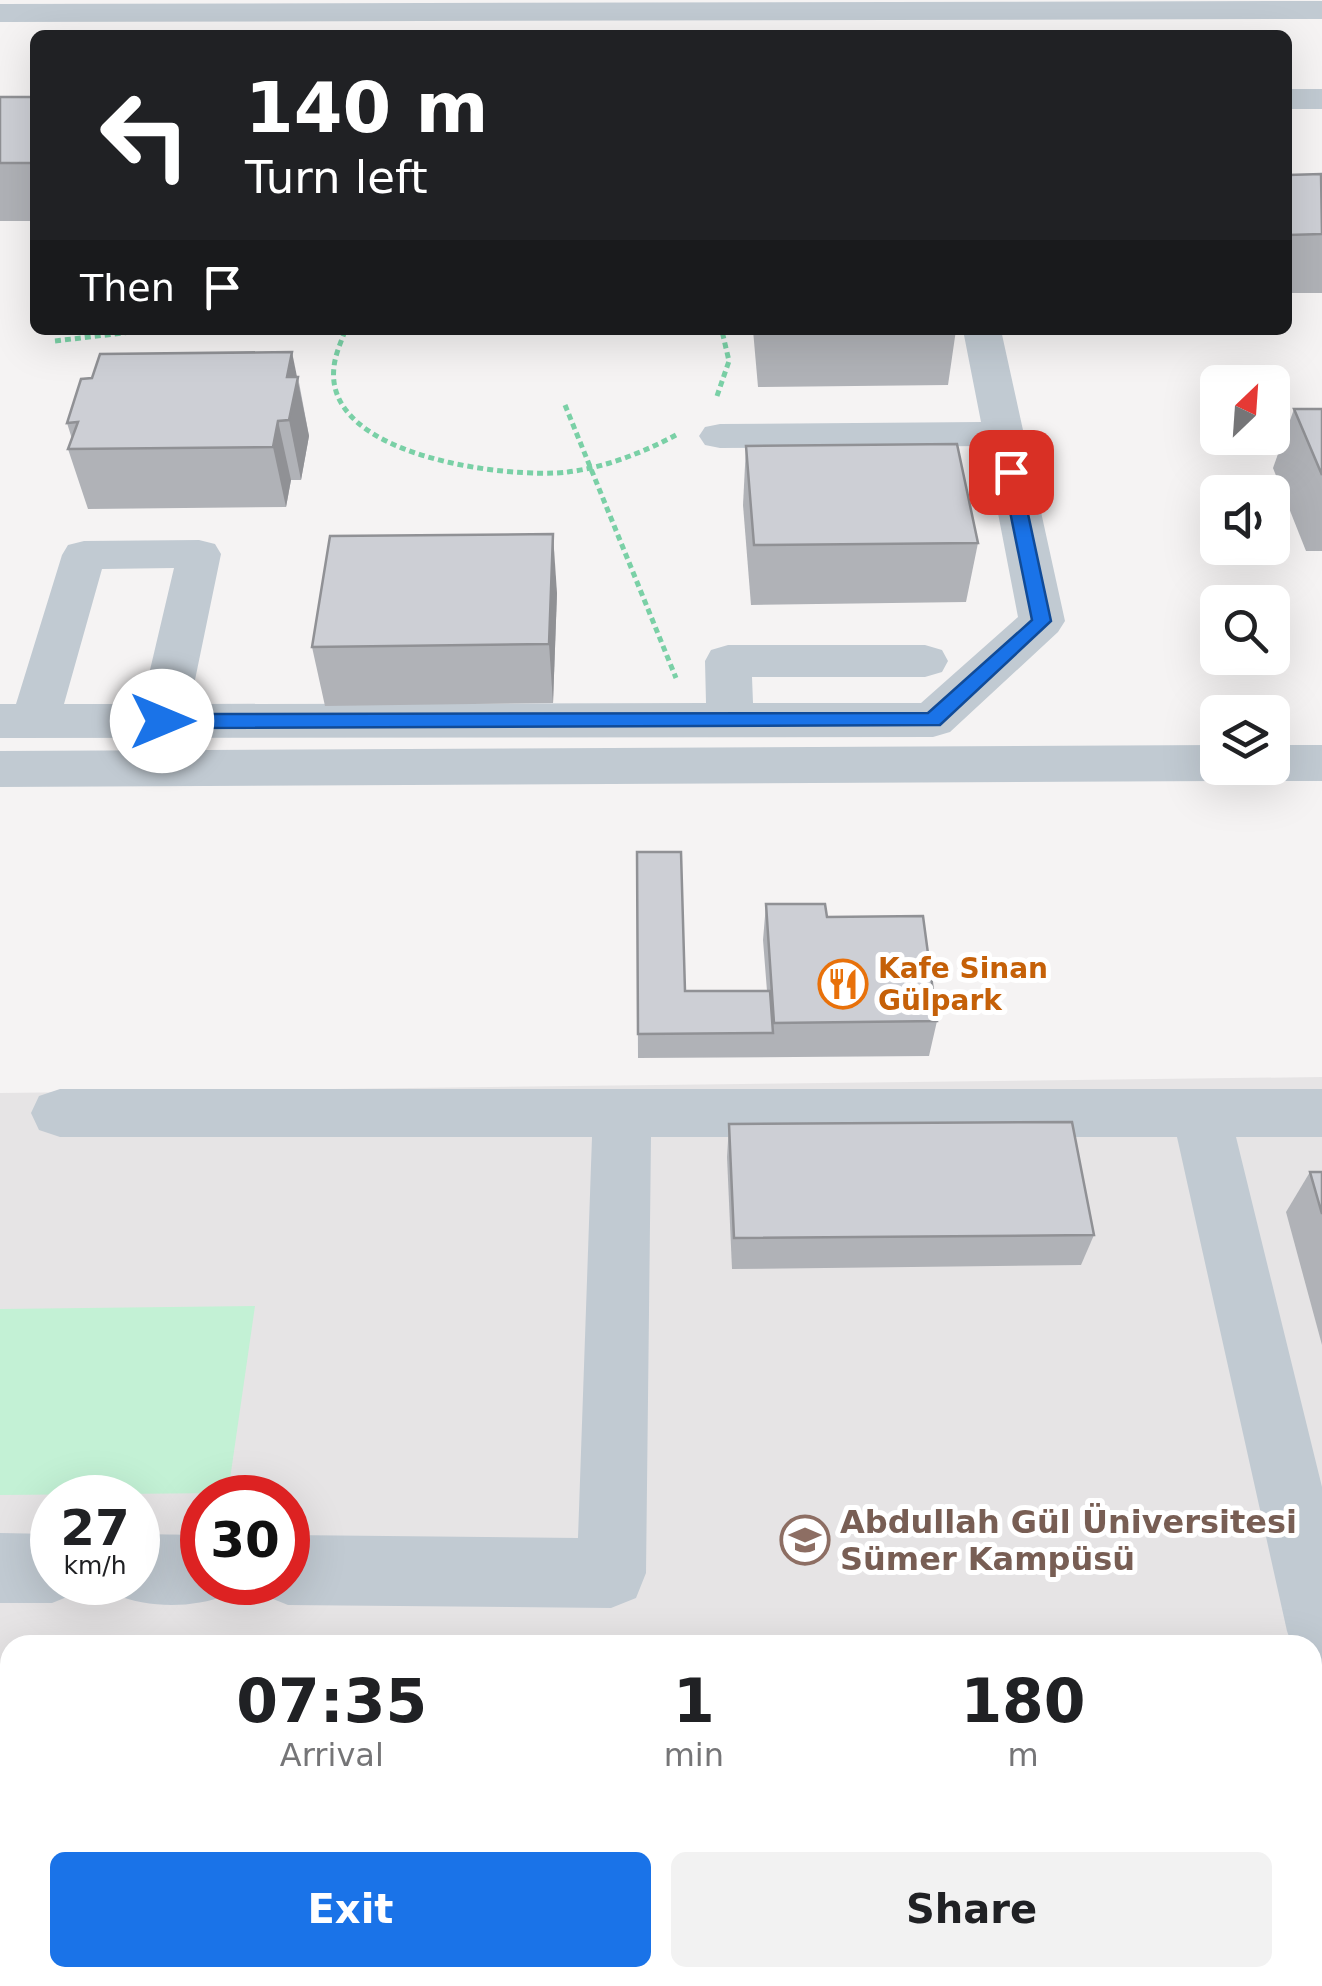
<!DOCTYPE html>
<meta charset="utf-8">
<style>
:root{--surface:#fff;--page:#f2f2f2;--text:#202124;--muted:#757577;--accent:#1a73e8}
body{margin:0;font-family:"DejaVu Sans",sans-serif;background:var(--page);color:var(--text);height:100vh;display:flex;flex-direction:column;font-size:38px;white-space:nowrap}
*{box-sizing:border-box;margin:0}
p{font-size:32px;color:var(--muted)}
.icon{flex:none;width:55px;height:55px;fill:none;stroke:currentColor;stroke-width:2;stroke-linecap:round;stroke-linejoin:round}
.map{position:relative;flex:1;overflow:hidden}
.drawer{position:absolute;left:0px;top:1635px;width:1322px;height:352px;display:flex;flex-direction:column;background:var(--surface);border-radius:30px 30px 0 0;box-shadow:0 10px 40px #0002}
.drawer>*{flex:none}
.guide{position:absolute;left:30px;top:30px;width:1262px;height:305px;border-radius:15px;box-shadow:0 10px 40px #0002;background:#202124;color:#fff;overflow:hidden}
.needle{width:65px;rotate:25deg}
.tools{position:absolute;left:1200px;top:365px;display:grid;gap:20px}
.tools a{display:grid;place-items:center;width:90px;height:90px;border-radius:15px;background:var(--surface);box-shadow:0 10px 40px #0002;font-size:50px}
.speed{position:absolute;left:30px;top:1475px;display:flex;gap:20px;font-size:50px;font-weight:700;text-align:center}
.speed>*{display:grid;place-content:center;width:130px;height:130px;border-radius:50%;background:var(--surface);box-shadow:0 10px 40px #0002;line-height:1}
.speed small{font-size:25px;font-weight:400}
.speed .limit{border:15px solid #d22;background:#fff;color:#111}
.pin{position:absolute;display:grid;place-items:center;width:85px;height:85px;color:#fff;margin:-42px;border-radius:20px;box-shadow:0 5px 15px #0006}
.me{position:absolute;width:110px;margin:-55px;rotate:90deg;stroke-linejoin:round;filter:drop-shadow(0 0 8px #0008)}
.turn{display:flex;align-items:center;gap:35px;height:210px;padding:0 50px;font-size:45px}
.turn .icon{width:130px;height:130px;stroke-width:2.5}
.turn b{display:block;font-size:70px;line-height:85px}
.then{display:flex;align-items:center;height:95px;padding:0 50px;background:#0003;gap:20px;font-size:38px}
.eta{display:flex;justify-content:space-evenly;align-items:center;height:170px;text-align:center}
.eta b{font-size:60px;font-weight:700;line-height:70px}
.cta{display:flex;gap:20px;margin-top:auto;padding:20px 50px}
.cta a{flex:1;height:115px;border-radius:15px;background:var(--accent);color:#fff;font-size:40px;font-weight:700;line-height:115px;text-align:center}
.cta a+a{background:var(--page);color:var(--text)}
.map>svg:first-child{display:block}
.education{fill:#e6e4e5;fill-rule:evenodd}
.green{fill:#c3f1d5}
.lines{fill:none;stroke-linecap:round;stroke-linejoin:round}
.path-far1{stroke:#7ad0a6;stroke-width:4;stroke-dasharray:5 2.5;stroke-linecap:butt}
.path{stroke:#7ad0a6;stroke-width:5;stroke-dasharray:6 4;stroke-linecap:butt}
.minor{fill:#c1cad2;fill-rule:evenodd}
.tertiary{fill:#c1cad2;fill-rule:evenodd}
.wall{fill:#b0b2b7}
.shaded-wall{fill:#909195}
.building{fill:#cdcfd5;stroke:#909195;stroke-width:2.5}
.route{fill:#1a73e8;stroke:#114b97;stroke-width:2.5}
.labels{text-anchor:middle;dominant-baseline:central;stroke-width:10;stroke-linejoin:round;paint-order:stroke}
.food-label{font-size:28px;font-weight:bold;fill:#c56008;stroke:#fff;text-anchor:start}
.near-education-label{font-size:32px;font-weight:bold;fill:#785e54;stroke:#fff;text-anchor:start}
</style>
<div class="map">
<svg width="1322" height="1986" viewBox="0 0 1322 1986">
<rect width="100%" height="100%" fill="#f5f3f3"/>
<path class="education" d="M1322 1077V1986H0V1093ZM52 1498H138V1582H52ZM202 1498H288V1582H202ZM10 1645H1312V1978H10Z"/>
<g class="green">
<polygon points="255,1306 228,1493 0,1495 0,1309"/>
<polygon points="756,1978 913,1978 1185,1986 756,1986"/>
</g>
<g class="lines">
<polyline class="path-far1" points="119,333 147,330"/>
<g class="path">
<path d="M345 331C341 342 335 355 334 367 323 457 508 479 568 472 606 467 642 453 676 435"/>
<polyline points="55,341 140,331"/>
<polyline points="717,396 729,361 722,331"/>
<polyline points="565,405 676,678"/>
</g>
<g class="minor">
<rect x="1288" y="89" width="34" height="20"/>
<path d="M963 330H1001L1065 621 1058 632 950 732 933 737 0 738V704H16L62 555 68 545 84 541 199 540 215 544 221 554 190 704 706 703 705 661 711 650 728 645H925L942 650 948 661 942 672 925 677H752L753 703H921L1018 617 985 446 720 448 705 445 699 436 705 427 720 424 981 422ZM174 568 142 704H64L102 569Z"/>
<polygon points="1218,745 1218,768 1240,768 1235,775 1218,781 0,787 0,751"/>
<polygon points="1272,745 1322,745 1322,781 1272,781 1255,775 1250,768 1272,768"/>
<polygon points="60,1089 1322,1089 1322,1137 1236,1137 1322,1487 1322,1666 1312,1663 1312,1645 1292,1645 1287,1631 1177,1137 651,1137 646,1573 636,1598 611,1608 288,1605 263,1595 258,1582 288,1582 288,1535 578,1538 592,1137 60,1137 39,1130 31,1113 39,1096"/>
<polygon points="0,1533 52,1534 52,1582 81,1582 77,1593 52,1603 0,1603"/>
<path d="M138 1534 202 1535V1582H232L227 1595C190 1609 149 1608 113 1594L109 1582H138Z"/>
</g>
<polygon class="tertiary" points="1322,1 1322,19 0,22 0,4"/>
</g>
<g class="wall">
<rect x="0" y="97" width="35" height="124"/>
<polygon points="1288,175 1322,176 1322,293 1288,293"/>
<polygon points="753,330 956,330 948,385 758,387"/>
<polygon points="298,377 309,436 301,480 291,480 286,507 88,509 68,449 72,439 67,423"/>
<polygon points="1294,409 1322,409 1322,551 1306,551 1273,468"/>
<polygon points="746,446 978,543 966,602 751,605 743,505"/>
<polygon points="557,593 553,703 325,706 312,647"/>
<polygon points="637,852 685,991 767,991 763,940 766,904 827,917 937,1021 929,1056 638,1058"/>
<polygon points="729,1124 1094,1235 1081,1265 732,1269 727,1157"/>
<polygon points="1310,1172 1322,1172 1322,1345 1286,1212"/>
</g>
<g class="shaded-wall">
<polygon points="292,352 309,436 301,480 289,420 287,377"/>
<polygon points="278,421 291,480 286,507 273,447"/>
<polygon points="553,534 557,593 553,703 549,644"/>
</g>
<g class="building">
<rect x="0" y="97" width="35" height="66"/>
<polygon points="1321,174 1322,234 1288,235 1288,175"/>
<polygon points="292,352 287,377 298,377 289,420 278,421 273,447 68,449 78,422 67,423 81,379 92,378 100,354"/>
<polygon points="1294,409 1322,409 1322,475"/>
<polygon points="957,444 978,543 754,545 746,446"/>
<polygon points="553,534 549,644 312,647 330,536"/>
<polygon points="637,852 681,852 685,991 770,991 773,1033 638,1034"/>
<polygon points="766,904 825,904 827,917 923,916 937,1021 774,1023"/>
<polygon points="1072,1122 1094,1235 734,1238 729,1124"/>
<polygon points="1310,1172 1322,1172 1322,1214"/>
</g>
<polygon class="route" points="1011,466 1019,472 1051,621 940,725 162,728 152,721 162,714 928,713 1032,620 1002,472"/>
<defs>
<g id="restaurant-ring" transform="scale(2.5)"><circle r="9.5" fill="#fff" stroke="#e8710a" stroke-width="1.5"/><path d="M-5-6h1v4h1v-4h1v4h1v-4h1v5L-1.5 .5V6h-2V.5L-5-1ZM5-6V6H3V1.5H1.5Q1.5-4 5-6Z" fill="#e8710a"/></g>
<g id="university-ring" transform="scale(2.5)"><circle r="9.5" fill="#fff" stroke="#8d6e63" stroke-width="1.5"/><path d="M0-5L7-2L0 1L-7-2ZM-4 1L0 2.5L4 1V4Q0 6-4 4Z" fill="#8d6e63"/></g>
</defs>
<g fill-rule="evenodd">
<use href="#restaurant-ring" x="843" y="984"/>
<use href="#university-ring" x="805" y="1540"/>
</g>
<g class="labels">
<g class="food-label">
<text x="878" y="968">Kafe Sinan<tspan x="878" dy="32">Gülpark</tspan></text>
</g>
<g class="near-education-label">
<text x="840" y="1522">Abdullah Gül Üniversitesi<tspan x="840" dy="37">Sümer Kampüsü</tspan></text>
</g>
</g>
</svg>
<div class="tools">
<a><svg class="needle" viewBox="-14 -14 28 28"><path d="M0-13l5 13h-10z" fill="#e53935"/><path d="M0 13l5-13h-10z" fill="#757577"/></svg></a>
<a><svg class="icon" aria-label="sound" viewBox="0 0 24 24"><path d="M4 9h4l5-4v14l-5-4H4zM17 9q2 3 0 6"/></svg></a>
<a><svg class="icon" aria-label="search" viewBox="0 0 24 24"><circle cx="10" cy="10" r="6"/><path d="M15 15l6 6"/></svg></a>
<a><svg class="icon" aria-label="layers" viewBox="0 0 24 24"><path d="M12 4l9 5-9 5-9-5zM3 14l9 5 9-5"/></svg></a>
</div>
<div class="speed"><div>27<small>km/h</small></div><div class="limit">30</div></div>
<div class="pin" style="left:1011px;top:472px;background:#d93025"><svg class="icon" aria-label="arrive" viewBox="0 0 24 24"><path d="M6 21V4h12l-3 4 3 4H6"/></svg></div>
<svg class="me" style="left:162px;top:721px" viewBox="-20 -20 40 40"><circle r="19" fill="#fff"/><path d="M0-13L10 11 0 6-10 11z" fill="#1a73e8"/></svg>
<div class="guide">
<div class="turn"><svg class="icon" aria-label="left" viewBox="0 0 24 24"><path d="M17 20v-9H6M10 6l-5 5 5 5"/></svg><div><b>140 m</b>Turn left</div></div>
<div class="then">Then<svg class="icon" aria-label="arrive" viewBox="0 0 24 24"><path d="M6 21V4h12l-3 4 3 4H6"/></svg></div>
</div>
<section class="drawer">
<div class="eta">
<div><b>07:35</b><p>Arrival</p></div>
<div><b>1</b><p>min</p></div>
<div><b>180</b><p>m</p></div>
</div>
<div class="cta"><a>Exit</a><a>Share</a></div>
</section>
</div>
